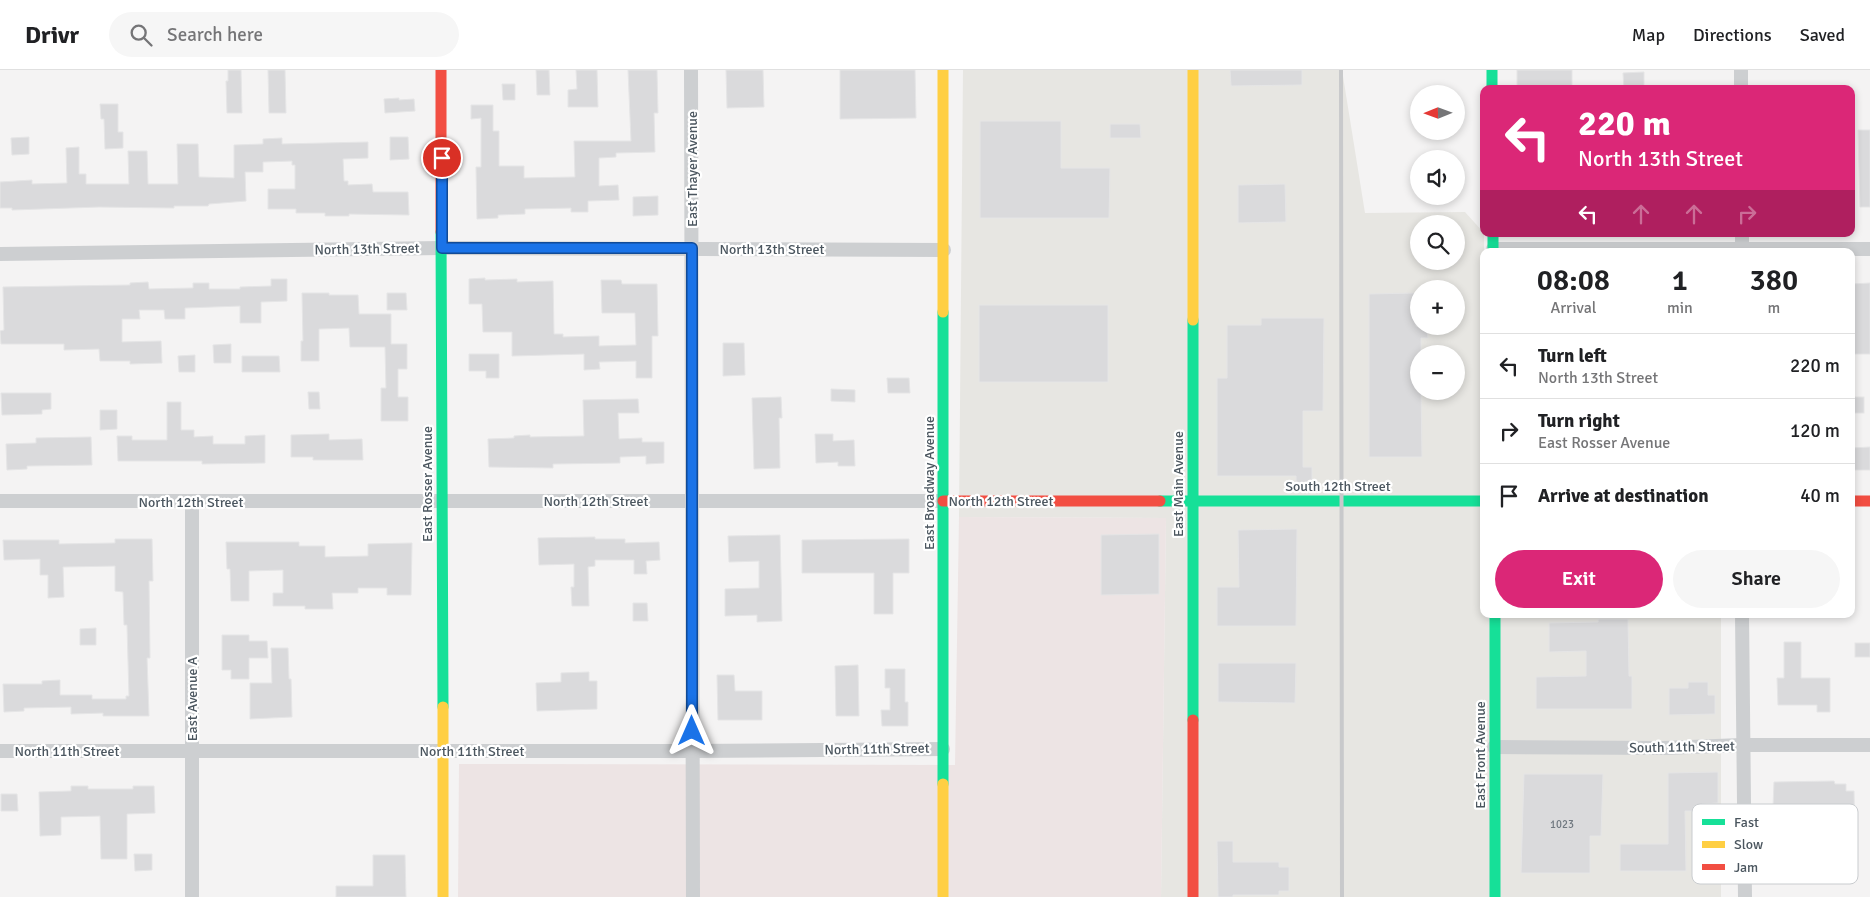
<!DOCTYPE html>
<meta charset="utf-8">
<style>
:root{--surface:#fff;--page:#f6f6f6;--text:#202124;--muted:#757577;--line:#e0e0e0;--accent:#db2777}
body{margin:0;font-family:Signika,sans-serif;background:var(--page);color:var(--text);height:100vh;display:flex;flex-direction:column;font-size:19px;white-space:nowrap}
*{box-sizing:border-box;margin:0}
p{font-size:16px;color:var(--muted)}
.icon{flex:none;width:28px;height:28px;fill:none;stroke:currentColor;stroke-width:2;stroke-linecap:round;stroke-linejoin:round}
.map{position:relative;flex:1;overflow:hidden}
.side{position:absolute;left:1480px;top:178px;width:375px;height:370px;display:flex;flex-direction:column;background:var(--surface);border-radius:10px;box-shadow:0 2px 8px #0003}
.side>*{flex:none}
.top-card{position:absolute;left:1480px;top:15px;width:375px;height:152px;border-radius:10px;box-shadow:0 2px 8px #0003;background:#db2777;color:#fff;overflow:hidden}
.needle{width:32px;rotate:269deg}
.buttons{position:absolute;left:1410px;top:15px;display:grid;gap:10px}
.buttons a{display:grid;place-items:center;width:55px;height:55px;border-radius:50%;background:var(--surface);box-shadow:0 2px 8px #0003;font-size:25px}
.pin{position:absolute;display:grid;place-items:center;width:42px;height:42px;color:#fff;margin:-21px;border:2px solid #fff;border-radius:50%;box-shadow:0 1px 5px #0007}
.me{position:absolute;width:55px;margin:-28px;rotate:0deg;stroke-linejoin:round;filter:drop-shadow(0 0 4px #0008)}
.turn{display:flex;align-items:center;gap:18px;height:105px;padding:0 15px;font-size:22px}
.turn .icon{width:65px;height:65px;stroke-width:2.5}
.turn b{display:block;font-size:35px;line-height:42px}
.lanes{display:flex;align-items:center;height:48px;padding:0 15px;background:#0003;justify-content:center;gap:25px;direction:ltr}
.lanes .off{opacity:.35}
.eta{display:flex;justify-content:space-evenly;align-items:center;height:85px;text-align:center}
.eta b{font-size:30px;font-weight:600;line-height:35px}
.cta{display:flex;gap:10px;margin-top:auto;padding:10px 15px}
.cta a{flex:1;height:58px;border-radius:30px;background:var(--accent);color:#fff;font-size:20px;font-weight:600;line-height:58px;text-align:center}
.cta a+a{background:var(--page);color:var(--text)}
ul{padding:0;list-style:none}
li{display:flex;align-items:center;gap:15px;height:65px;padding:0 15px;border-top:1px solid var(--line)}
li div{flex:1}
li b{display:block;font-size:19px}
li em{font-style:normal}
header{display:flex;align-items:center;gap:30px;box-sizing:border-box;height:70px;padding:0 25px;background:var(--surface);border-bottom:1px solid var(--line)}
header strong{font-size:24px}
nav{display:flex;gap:28px;margin-inline-start:auto;font-size:18px}
.search{width:350px;height:45px;background:var(--page);display:flex;align-items:center;gap:12px;box-sizing:border-box;padding:0 18px;border-radius:28px;color:var(--muted);font-size:19px}
.map>svg:first-child{display:block}
.commercial{fill:#e7e6e2;fill-rule:evenodd}
.medical{fill:#ede4e4}
.building{fill:#dadadc;stroke:#e5e5e6}
.lines{fill:none;stroke-linecap:round;stroke-linejoin:round}
.street{stroke:#cdcfd1;stroke-width:14}
.fast{stroke:#16e098;stroke-width:11}
.slow{stroke:#ffcf43;stroke-width:11}
.jam{stroke:#f24e42;stroke-width:11}
.rail{stroke:#c8c9cb;stroke-width:4}
.route-casing{stroke:#114b97;stroke-width:12}
.route{stroke:#1a73e8;stroke-width:9}
.labels{text-anchor:middle;dominant-baseline:central;stroke-width:4.5;stroke-linejoin:round;paint-order:stroke}
.number-label{font-size:11px;fill:#707880}
.street-label{font-size:14px;fill:#4b565f;stroke:#fff}
.key{fill:#fff;stroke:#c9cccf;stroke-width:1}
.key-label{font-size:14px;fill:#4b565f}
</style>
<header>
<strong>Drivr</strong>
<div class="search"><svg class="icon" aria-label="search" viewBox="0 0 24 24"><circle cx="10" cy="10" r="6"/><path d="M15 15l6 6"/></svg>Search here</div>
<nav><a>Map</a><a>Directions</a><a>Saved</a></nav>
</header>
<div class="map">
<svg width="1870" height="827" viewBox="0 0 1870 827">
<rect width="100%" height="100%" fill="#f4f3f3"/>
<path class="commercial" d="M963 0H1342L1365 143 1465 142 1484 163V544H1721V827H1161L1166 448 959 447ZM1419 154H1456V191H1419ZM1419 219H1456V256H1419ZM1419 284H1456V321H1419Z"/>
<polygon class="medical" points="959,447 1166,448 1161,827 458,827 459,694 955,695"/>
<g class="building">
<polygon points="228,0 241,0 242,43 227,43 226,11 228,11"/>
<polygon points="268,0 285,0 286,43 269,43"/>
<polygon points="536,0 549,0 550,25 537,25"/>
<polygon points="576,0 597,0 598,37 568,37 568,20 577,19"/>
<polygon points="628,0 657,0 658,43 654,43 655,82 616,83 616,87 599,88 599,116 618,115 619,130 588,131 588,142 571,142 571,138 525,139 525,144 498,145 498,148 477,149 476,97 481,97 481,48 471,49 471,35 493,35 493,61 499,61 499,96 524,96 524,108 575,107 574,71 631,71"/>
<polygon points="726,0 763,0 764,37 727,38"/>
<polygon points="840,0 915,0 916,48 840,49"/>
<polygon points="1230,0 1302,0 1302,15 1231,16"/>
<rect x="1517" y="0" width="55" height="19"/>
<polygon points="1644,2 1644,19 1624,19 1623,3"/>
<polygon points="502,14 515,14 515,30 503,30"/>
<polygon points="399,28 399,30 414,29 415,41 385,43 384,29"/>
<polygon points="100,34 118,34 118,62 123,62 123,78 105,79 104,49 101,49"/>
<polygon points="980,51 1061,51 1061,98 1110,98 1109,148 980,148"/>
<polygon points="1110,54 1140,54 1141,68 1110,68"/>
<polygon points="1858,60 1870,60 1870,137 1860,137"/>
<polygon points="29,67 29,84 12,85 11,68"/>
<polygon points="390,67 408,67 409,89 390,90"/>
<polygon points="282,68 282,74 368,72 368,88 343,89 344,111 348,111 348,115 372,114 373,122 408,122 409,145 349,144 349,146 325,146 325,143 296,143 296,139 268,139 268,119 295,119 295,95 292,95 292,91 263,92 263,102 245,102 246,131 209,134 208,136 174,136 174,138 99,137 12,140 12,138 0,138 0,112 32,110 32,114 67,113 66,78 79,77 79,104 86,104 86,114 129,114 128,81 147,81 148,114 178,114 177,74 198,74 199,107 234,108 234,75 263,74 263,69"/>
<polygon points="1285,114 1286,152 1238,153 1238,115"/>
<polygon points="658,126 658,145 633,146 633,127"/>
<polygon points="485,208 485,210 517,209 517,212 553,211 554,264 563,264 563,267 599,266 599,276 636,275 635,243 602,243 601,210 621,210 622,214 657,214 658,266 652,266 652,308 636,308 636,291 599,292 600,299 584,300 584,284 512,286 512,262 483,262 482,234 469,234 469,209"/>
<polygon points="271,209 287,209 287,231 261,232 261,253 240,253 240,236 185,238 185,249 165,249 164,240 139,240 140,249 122,249 122,272 161,271 162,293 130,294 130,291 100,291 99,279 64,280 64,274 1,274 0,261 4,260 3,217 130,215 130,213 148,212 149,219 193,218 193,213 209,213 209,219 240,219 240,217 271,216"/>
<polygon points="1870,213 1870,284 1851,284 1851,214"/>
<polygon points="302,223 329,223 329,225 358,225 359,244 391,244 391,274 407,274 407,299 398,299 398,327 408,327 408,351 381,351 381,318 386,318 385,277 350,277 349,258 319,259 319,291 301,291 301,271 303,271"/>
<polygon points="387,223 406,223 407,240 387,240"/>
<polygon points="1416,223 1416,256 1427,256 1428,268 1421,268 1421,284 1419,284 1419,321 1421,321 1422,387 1369,387 1369,224"/>
<rect x="979" y="235" width="129" height="77"/>
<polygon points="1261,248 1324,248 1323,341 1303,341 1303,397 1312,397 1312,414 1296,414 1296,406 1217,406 1217,308 1227,308 1227,255 1261,255"/>
<polygon points="723,273 744,273 745,305 723,306"/>
<polygon points="231,274 231,293 214,293 213,275"/>
<polygon points="469,284 499,284 499,308 486,308 486,301 469,301"/>
<polygon points="195,285 195,302 179,302 178,286"/>
<polygon points="242,286 279,286 280,302 242,302"/>
<polygon points="887,308 909,308 910,323 888,323"/>
<polygon points="831,319 855,320 855,332 831,331"/>
<polygon points="308,322 319,322 320,339 309,339"/>
<polygon points="1,323 51,323 51,339 42,340 42,344 2,345"/>
<polygon points="781,327 782,348 779,348 780,398 754,399 752,328"/>
<rect x="1851" y="327" width="13" height="16"/>
<polygon points="638,329 639,343 618,343 619,369 642,368 642,372 664,372 664,393 646,394 646,386 620,387 620,393 553,394 553,398 489,397 488,369 514,368 514,366 530,365 530,367 584,366 583,330"/>
<polygon points="167,332 181,332 181,360 194,360 194,367 213,366 213,374 245,374 245,366 265,365 265,393 202,394 202,391 118,391 117,366 132,366 132,370 167,370"/>
<polygon points="100,340 117,340 117,359 100,360"/>
<polygon points="329,364 329,370 362,369 363,390 313,390 313,387 291,387 291,365"/>
<polygon points="815,364 833,364 833,371 854,370 855,396 838,396 838,392 816,393"/>
<polygon points="91,367 92,395 27,396 27,399 7,400 6,374 36,373 36,368"/>
<polygon points="1870,377 1870,400 1851,400 1851,378"/>
<polygon points="1297,459 1296,556 1217,556 1217,517 1239,517 1238,460"/>
<polygon points="1159,464 1159,524 1101,525 1101,465"/>
<polygon points="780,465 782,551 757,552 757,545 725,546 725,519 759,518 759,491 729,492 728,466"/>
<polygon points="595,467 595,469 625,469 625,473 659,472 660,490 646,491 647,504 634,504 634,490 595,490 595,496 588,497 589,536 572,536 571,517 574,517 574,494 539,495 538,468"/>
<polygon points="115,469 152,469 153,511 149,511 150,588 147,588 149,646 103,646 103,643 71,644 71,637 24,638 24,641 4,642 3,614 42,614 42,611 60,610 60,625 92,625 92,629 126,629 126,626 129,626 127,555 124,555 123,522 115,521 115,496 63,497 64,527 48,528 48,505 40,505 40,489 4,490 3,470 59,470 59,474 115,473"/>
<polygon points="909,469 909,503 893,503 893,544 874,544 874,503 802,503 802,470"/>
<polygon points="226,472 299,472 299,476 325,476 325,487 368,486 368,474 412,473 411,525 387,525 387,518 358,518 358,523 332,523 333,539 305,539 305,536 273,536 273,523 283,523 283,500 249,501 249,531 231,531 230,499 227,499"/>
<polygon points="633,533 647,533 648,551 633,551"/>
<polygon points="1598,549 1628,549 1629,606 1632,606 1632,639 1536,639 1536,607 1586,606 1586,581 1549,582 1549,553 1598,552"/>
<polygon points="96,558 96,575 80,575 80,559"/>
<polygon points="222,565 249,565 249,571 267,571 268,588 249,588 249,609 231,609 231,600 222,600"/>
<polygon points="1784,572 1801,572 1801,608 1830,608 1830,642 1817,642 1817,635 1778,635 1777,608 1784,608"/>
<rect x="1855" y="573" width="15" height="14"/>
<polygon points="271,578 288,578 289,609 291,609 292,647 250,649 250,613 272,613"/>
<polygon points="1218,593 1296,593 1295,633 1218,632"/>
<polygon points="858,595 859,646 836,646 835,596"/>
<polygon points="885,599 905,599 905,632 908,632 908,656 882,656 881,640 890,640 890,618 885,618"/>
<polygon points="589,602 589,611 597,611 597,639 537,641 536,613 561,612 561,603"/>
<polygon points="717,605 734,605 735,621 762,621 762,650 718,650"/>
<polygon points="1688,612 1708,612 1708,625 1715,625 1715,644 1669,645 1669,618 1688,618"/>
<polygon points="1718,702 1718,733 1702,734 1702,741 1685,741 1686,801 1620,801 1620,774 1668,774 1668,703"/>
<polygon points="1524,704 1603,704 1601,766 1590,766 1590,803 1521,803"/>
<polygon points="1834,711 1835,714 1846,714 1846,721 1854,721 1855,780 1807,781 1806,738 1773,738 1774,712"/>
<polygon points="71,716 88,716 88,719 133,719 133,716 154,716 155,743 127,744 127,789 101,789 100,746 61,747 61,765 40,766 39,722 71,721"/>
<polygon points="1,724 17,724 18,741 1,741"/>
<polygon points="1217,771 1233,771 1233,792 1279,792 1279,797 1289,797 1289,821 1279,821 1279,825 1233,825 1233,827 1218,827"/>
<polygon points="134,784 152,784 152,800 135,801"/>
<polygon points="373,785 405,785 406,827 336,827 336,816 373,816"/>
</g>
<g class="lines">
<g class="street">
<polyline points="691,0 693,827"/>
<polyline points="1741,0 1741,19"/>
<polyline points="1742,164 1742,181"/>
<polyline points="1493,179 1870,179"/>
<polyline points="0,184 442,178 944,180"/>
<polyline points="0,431 943,431"/>
<polyline points="192,432 192,827"/>
<polyline points="1742,544 1745,827"/>
<polyline points="1494,677 1664,678 1742,675 1870,675"/>
<polyline points="0,681 693,681 943,679"/>
</g>
<g class="fast">
<polyline points="1492,0 1492,19"/>
<polyline points="441,162 443,637"/>
<polyline points="1493,164 1493,181"/>
<polyline points="943,242 943,714"/>
<polyline points="1193,250 1193,650"/>
<polyline points="1160,431 1484,431"/>
<polyline points="1495,544 1495,827"/>
</g>
<g class="slow">
<polyline points="943,0 943,242"/>
<polyline points="1193,0 1193,250"/>
<polyline points="443,637 443,827"/>
<polyline points="943,714 943,827"/>
</g>
<g class="jam">
<polyline points="441,0 441,162"/>
<polyline points="943,431 1160,431"/>
<polyline points="1851,431 1870,431"/>
<polyline points="1193,650 1193,827"/>
</g>
<polyline class="rail" points="1341,0 1342,827"/>
</g>
<g class="lines">
<g class="route-casing">
<polyline id="route" points="442,88 442,178 692,178 692,661"/>
</g>
<use href="#route" class="route"/>
</g>
<g class="labels">
<g class="number-label">
<text x="1562" y="754">1023</text>
</g>
<g class="street-label">
<text transform="translate(692 99) rotate(-90)">East Thayer Avenue</text>
<text transform="translate(367 179) rotate(-1)">North 13th Street</text>
<text x="772" y="179">North 13th Street</text>
<text transform="translate(929 413) rotate(-90)">East Broadway Avenue</text>
<text transform="translate(427 414) rotate(-90)">East Rosser Avenue</text>
<text transform="translate(1178 414) rotate(-90)">East Main Avenue</text>
<text x="1338" y="416">South 12th Street</text>
<text x="596" y="431">North 12th Street</text>
<text x="1001" y="431">North 12th Street</text>
<text x="191" y="432">North 12th Street</text>
<text transform="translate(192 629) rotate(-90)">East Avenue A</text>
<text transform="translate(1682 677) rotate(-1)">South 11th Street</text>
<text transform="translate(877 679) rotate(-1)">North 11th Street</text>
<text x="67" y="681">North 11th Street</text>
<text x="472" y="681">North 11th Street</text>
<text transform="translate(1480 685) rotate(-90)">East Front Avenue</text>
</g>
</g>
<rect x="1692" y="734" width="166" height="80" rx="8" class="key"/>
<rect x="1702" y="749" width="23" height="6" fill="#16e098"/>
<rect x="1702" y="771" width="23" height="7" fill="#ffcf43"/>
<rect x="1702" y="794" width="23" height="6" fill="#f24e42"/>
<g class="key-label">
<text x="1734" y="757">Fast</text>
<text x="1734" y="779">Slow</text>
<text x="1734" y="802">Jam</text>
</g>
</svg>
<div class="buttons">
<a><svg class="needle" viewBox="-14 -14 28 28"><path d="M0-13l5 13h-10z" fill="#e53935"/><path d="M0 13l5-13h-10z" fill="#757577"/></svg></a>
<a><svg class="icon" aria-label="sound" viewBox="0 0 24 24"><path d="M4 9h4l5-4v14l-5-4H4zM17 9q2 3 0 6"/></svg></a>
<a><svg class="icon" aria-label="search" viewBox="0 0 24 24"><circle cx="10" cy="10" r="6"/><path d="M15 15l6 6"/></svg></a>
<a>+</a>
<a>−</a>
</div>
<div class="pin" style="left:442px;top:88px;background:#d93025"><svg class="icon" aria-label="arrive" viewBox="0 0 24 24"><path d="M6 21V4h12l-3 4 3 4H6"/></svg></div>
<svg class="me" style="left:692px;top:661px" viewBox="-20 -20 40 40"><path d="M0-17L14 15 0 8-14 15z" fill="#1a73e8" stroke="#fff" stroke-width="4"/></svg>
<div class="top-card">
<div class="turn"><svg class="icon" aria-label="left" viewBox="0 0 24 24"><path d="M17 20v-9H6M10 6l-5 5 5 5"/></svg><div><b>220 m</b>North 13th Street</div></div>
<div class="lanes"><svg class="icon" aria-label="left" viewBox="0 0 24 24"><path d="M17 20v-9H6M10 6l-5 5 5 5"/></svg><svg class="icon off" aria-label="ahead" viewBox="0 0 24 24"><path d="M12 20V5M6 11l6-6 6 6"/></svg><svg class="icon off" aria-label="ahead" viewBox="0 0 24 24"><path d="M12 20V5M6 11l6-6 6 6"/></svg><svg class="icon off" aria-label="right" viewBox="0 0 24 24"><path d="M7 20v-9h11M14 6l5 5-5 5"/></svg></div>
</div>
<section class="side">
<div class="eta">
<div><b>08:08</b><p>Arrival</p></div>
<div><b>1</b><p>min</p></div>
<div><b>380</b><p>m</p></div>
</div>
<ul>
<li><svg class="icon" aria-label="left" viewBox="0 0 24 24"><path d="M17 20v-9H6M10 6l-5 5 5 5"/></svg><div><b>Turn left</b><p>North 13th Street</p></div><em>220 m</em></li>
<li><svg class="icon" aria-label="right" viewBox="0 0 24 24"><path d="M7 20v-9h11M14 6l5 5-5 5"/></svg><div><b>Turn right</b><p>East Rosser Avenue</p></div><em>120 m</em></li>
<li><svg class="icon" aria-label="arrive" viewBox="0 0 24 24"><path d="M6 21V4h12l-3 4 3 4H6"/></svg><div><b>Arrive at destination</b></div><em>40 m</em></li>
</ul>
<div class="cta"><a>Exit</a><a>Share</a></div>
</section>
</div>
